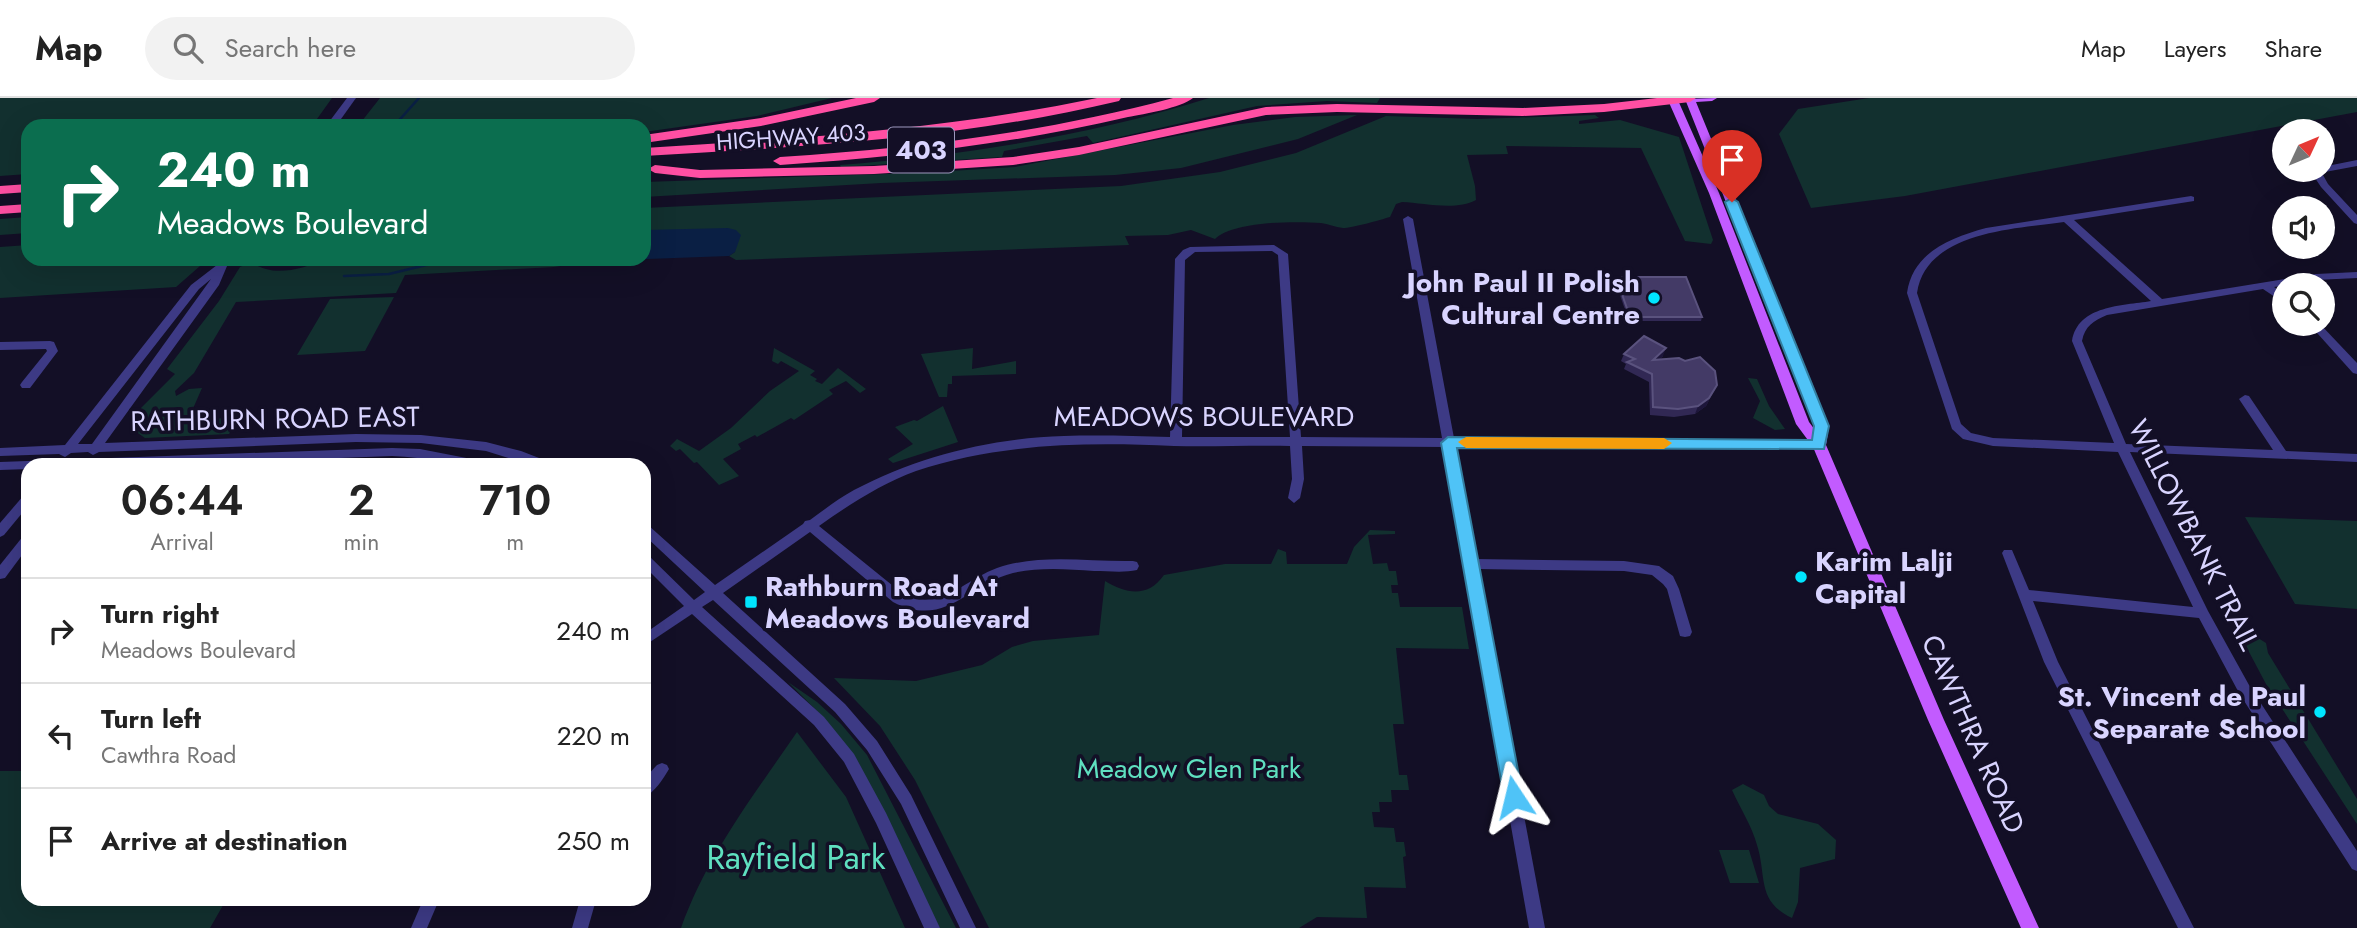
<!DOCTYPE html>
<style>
:root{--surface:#fff;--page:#f2f2f2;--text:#222;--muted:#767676;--line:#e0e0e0}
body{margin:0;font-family:Jost,sans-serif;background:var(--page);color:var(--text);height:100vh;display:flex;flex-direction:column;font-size:26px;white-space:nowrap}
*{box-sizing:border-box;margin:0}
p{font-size:23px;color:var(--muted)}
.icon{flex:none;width:38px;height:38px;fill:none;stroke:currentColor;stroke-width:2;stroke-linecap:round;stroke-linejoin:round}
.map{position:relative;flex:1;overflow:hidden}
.sheet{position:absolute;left:21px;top:360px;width:630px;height:448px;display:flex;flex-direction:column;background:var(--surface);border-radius:21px;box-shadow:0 7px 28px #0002}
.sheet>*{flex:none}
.top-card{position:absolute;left:21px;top:21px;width:630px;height:147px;border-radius:21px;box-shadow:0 7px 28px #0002;background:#0b6e4f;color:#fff;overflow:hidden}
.needle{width:46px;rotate:46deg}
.controls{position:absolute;left:2272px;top:21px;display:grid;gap:14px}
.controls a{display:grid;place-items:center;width:63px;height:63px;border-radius:50%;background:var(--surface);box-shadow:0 7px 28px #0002;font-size:35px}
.pin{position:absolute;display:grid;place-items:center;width:60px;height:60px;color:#fff;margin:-72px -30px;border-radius:50% 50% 50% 0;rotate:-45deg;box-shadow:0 0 7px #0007}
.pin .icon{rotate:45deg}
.me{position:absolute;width:77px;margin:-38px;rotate:350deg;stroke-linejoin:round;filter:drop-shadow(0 0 5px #0008)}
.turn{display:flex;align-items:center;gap:24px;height:147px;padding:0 21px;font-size:32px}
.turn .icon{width:91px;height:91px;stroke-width:2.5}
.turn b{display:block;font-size:49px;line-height:60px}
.eta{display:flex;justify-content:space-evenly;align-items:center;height:119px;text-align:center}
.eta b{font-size:42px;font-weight:600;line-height:49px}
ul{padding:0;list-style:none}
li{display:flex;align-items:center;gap:21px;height:105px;padding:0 21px;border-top:2px solid var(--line)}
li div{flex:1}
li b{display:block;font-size:26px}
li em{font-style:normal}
header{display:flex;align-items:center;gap:42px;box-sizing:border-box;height:98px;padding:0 35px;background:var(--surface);border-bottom:2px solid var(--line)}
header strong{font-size:33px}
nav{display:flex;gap:38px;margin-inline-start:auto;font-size:24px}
.search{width:490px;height:63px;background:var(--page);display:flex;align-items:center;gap:18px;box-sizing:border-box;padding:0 24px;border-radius:38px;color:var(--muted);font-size:26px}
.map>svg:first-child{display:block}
.green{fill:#12302f}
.water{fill:#0a1f44}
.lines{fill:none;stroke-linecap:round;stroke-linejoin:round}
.stream{stroke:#0a1f44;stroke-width:2.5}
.minor{fill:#3d3a85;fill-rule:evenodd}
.major{fill:#c25bff;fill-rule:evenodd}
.highway{fill:#ff4fa3;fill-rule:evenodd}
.wall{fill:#312854}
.shaded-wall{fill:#1d163a}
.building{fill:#433a66;stroke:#5a527e;stroke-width:2}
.route{fill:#4fc3f7;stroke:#337fa1;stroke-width:2}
.slow{fill:#f59e0b}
.poi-dot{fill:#00e5ff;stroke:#130f26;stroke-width:2.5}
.labels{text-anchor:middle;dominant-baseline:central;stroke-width:7;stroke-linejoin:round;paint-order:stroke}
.far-street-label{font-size:23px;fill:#d9d4ff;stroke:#130f26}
.shield{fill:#130f26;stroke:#9e99be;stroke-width:2}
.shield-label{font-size:26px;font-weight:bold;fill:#d9d4ff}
.poi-label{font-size:28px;font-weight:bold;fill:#d9d4ff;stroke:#130f26;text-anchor:end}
.street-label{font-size:28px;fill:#d9d4ff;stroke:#130f26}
.park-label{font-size:28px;fill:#5fe0c0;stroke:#130f26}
.near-park-label{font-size:33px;fill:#5fe0c0;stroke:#130f26}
</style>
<header>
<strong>Map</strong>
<div class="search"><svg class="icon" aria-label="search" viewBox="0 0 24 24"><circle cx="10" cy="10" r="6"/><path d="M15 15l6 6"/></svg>Search here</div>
<nav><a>Map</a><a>Layers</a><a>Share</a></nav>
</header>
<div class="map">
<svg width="2357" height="830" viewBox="0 0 2357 830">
<rect width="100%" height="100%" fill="#130f26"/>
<g class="green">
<polygon points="0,0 332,0 312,28 28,28 28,76 0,78"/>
<polygon points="380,0 832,0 757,18 644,34 644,28 358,28"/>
<path d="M1209 0H1380L1377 5 1327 3 1257 8 1093 45 1087 38 1004 53 1002 59 841 69 840 67C964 57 1090 38 1209 0Z"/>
<polygon points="1869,0 2357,0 2357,14 1905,98 1811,110 1779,36 1798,11"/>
<polygon points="1357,17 1298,41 1181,70 1115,77 881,85 644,99 644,84 918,75 1015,69 1233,27 1295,19"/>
<path d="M1595 17 1599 20 1579 23V26L1620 22 1679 39 1713 142 1711 146 1685 143 1641 50 1506 48 1508 56 1467 57 1475 88 1476 102C1456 113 1424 105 1402 104L1396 106 1390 119C1380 122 1352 130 1343 130 1335 129 1328 126 1321 125 1296 123 1233 123 1215 141L1191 132 1168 137 1125 138 1129 147 736 162 729 158 735 154 736 132H644V110L1121 88 1220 74 1296 55 1386 18 1477 21Z"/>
<polygon points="28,119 28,135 0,137 0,121"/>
<polygon points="28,147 28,161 208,161 176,189 0,200 0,149"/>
<path d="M321 161H590L593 163 554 169 405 177 396 195 236 204 194 275 175 293 176 298 189 291 202 290 188 322 228 320 238 313 244 314 229 336 145 340 132 331 129 322 175 276 167 271 219 203 240 169C252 163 256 168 266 171 282 176 309 170 321 161Z"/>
<polygon points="394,199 365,253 297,257 330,201"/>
<polygon points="774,250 815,273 810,277 817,281 815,283 822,286 838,270 866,291 860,295 846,283 829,292 833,296 794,322 791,320 757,339 755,337 738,346 741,351 723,361 739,378 719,387 697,364 694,365 680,351 676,353 670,348 677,341 699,353 731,330 770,293 799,273 781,263 778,266 772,263"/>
<polygon points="973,250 972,271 1016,263 1016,276 952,278 952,286 948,286 947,299 939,299 921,256"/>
<polygon points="1748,280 1757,281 1769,308 1785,331 1775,332 1753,320 1760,303"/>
<polygon points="943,308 958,344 893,365 888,361 913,346 895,329 914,322 917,323"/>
<polygon points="2245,419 2357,423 2357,511 2295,506"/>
<path d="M1370 432 1395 433V436L1368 437 1373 466 1387 465 1389 473H1396L1398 487H1391L1392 495H1398L1400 509H1462L1469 551 1396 550 1404 626H1393L1399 677H1407L1409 692H1391L1392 704H1379L1380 714H1372L1374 729 1394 730 1396 744H1404L1406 758 1403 759 1406 790 1364 789 1367 820 1317 819 1299 830H989L915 682 880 628 834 580 916 583 982 567 1012 549 1033 543 1099 537 1105 483C1126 496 1148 500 1164 477L1225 466H1271L1278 451 1286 454 1287 466H1347L1354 449Z"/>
<polygon points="2239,535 2258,540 2266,545 2268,555 2357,701 2357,726 2266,586"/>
<polygon points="788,584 817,604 841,626 867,657 956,830 940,830 825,621"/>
<path d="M797 634 846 699 905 830H681C707 757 754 697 797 634Z"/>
<polygon points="0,673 28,673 28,802 226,802 210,830 0,830"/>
<path d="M1743 686 1764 697 1769 708 1778 716 1818 726 1836 742 1835 761 1800 770 1798 804 1792 820C1756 803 1767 778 1757 747 1752 728 1740 710 1732 692Z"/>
<polygon points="1719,752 1749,752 1759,785 1730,785"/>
</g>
<polygon class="water" points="728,130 736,132 741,137 735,154 729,158 593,163 590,161 644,161 644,132"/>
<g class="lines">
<g class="stream">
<polyline points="394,28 419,0"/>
<polyline points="344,178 389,176 451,161"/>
</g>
<g class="minor">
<polygon points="347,0 356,0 336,28 326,28"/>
<polygon points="2357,62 2357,68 2325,74 2323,77 2328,86 2357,117 2357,126 2354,125 2321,89 2313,77 2317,72 2322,72 2322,69"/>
<path d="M2191 98 2194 99V103L2074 122 2162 201 2316 176 2357 174V180L2316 182 2274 189 2284 196V205L2263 191 2107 217C2093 223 2085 228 2082 243L2126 346 2273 352 2239 301 2245 297 2249 298 2286 353 2357 356V364L2130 354 2208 513 2249 587 2357 753V773L2352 771 2239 595 2199 520 2033 503 2058 564 2194 830H2178L2044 564 2002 455 2004 452H2012L2029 492 2193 509 2118 354 1993 348 1963 341 1952 331 1907 195C1913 154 1950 140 1986 130ZM2064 124 2151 203C2122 208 2078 207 2072 243L2114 345 1993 340 1971 335 1961 326 1917 195C1926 133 2016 131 2064 124Z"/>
<path d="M1408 118 1413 121 1454 340 1819 343 1825 347 1819 351 1455 349 1476 461 1624 463 1659 468 1673 478 1679 491 1692 534 1690 538 1685 539 1680 538 1667 491 1663 486 1652 477 1624 473 1478 471 1545 830H1529L1444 349 1302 348 1304 381 1300 400 1294 405 1288 400 1292 381 1290 348C1252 347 1212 349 1174 348 1087 344 999 345 916 373 881 386 850 406 819 428L903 496C939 515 964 482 997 470 1041 455 1088 464 1133 463L1137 464 1139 468 1137 472C1124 475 1108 473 1094 473 1067 471 1039 469 1013 475 966 487 946 531 893 504L810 434 723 495 845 606 877 643 911 697 976 830H960L901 706 867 652 835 614 713 502 702 509 824 619 854 656 886 715 940 830H924L876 725 844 664 814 627 692 516 644 548V536L684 508 644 468V455L648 457 694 502 705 494 644 437V425L648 427 715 487 803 426 805 423 810 422C824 412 839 400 854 392 919 358 991 340 1064 338 1099 337 1135 338 1170 339L1175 161 1183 152 1190 149 1274 147 1288 156 1301 339 1442 340 1403 121ZM1272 153 1278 157 1290 339H1182L1185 162 1195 154Z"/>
<path d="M220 161H230L219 187 105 345 356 336 421 337 486 344 521 353 552 365 554 368H534L486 353 421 345 356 344 99 354 93 357 88 354 71 355 65 359 59 356 0 358V350L65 347 191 187 217 167ZM211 181 92 346H78L199 191Z"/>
<polygon points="2309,226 2320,226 2357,265 2357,276 2353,275"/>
<polygon points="50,243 54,244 58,253 30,290 22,290 20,287 22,284 47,253 46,251 0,252 0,244"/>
<path d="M392 350 420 351 487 364 493 368C458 368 426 359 392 358L135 368H28V371L0 372V364Z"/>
<polygon points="28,395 28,408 4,437 0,439 0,425 24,397"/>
<polygon points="28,435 28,449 5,480 0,481 0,467 24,437"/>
<path d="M662 665 667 667 669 671C664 680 654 695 644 699V681L657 667Z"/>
<polygon points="423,802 439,802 427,830 411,830"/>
<polygon points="580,802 596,802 588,830 572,830"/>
</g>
<polygon class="major" points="1667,0 1677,0 1719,95 1809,324 1815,332 1815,328 1685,1 1717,0 1712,3 1696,4 1829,328 1826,347 1944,622 2039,830 2021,830 1928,622 1813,349 1796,326 1709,95"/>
<g class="highway">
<polygon points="856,0 880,0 874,4 761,28 644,45 644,37 761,20"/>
<path d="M1097 0H1121L1119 3C964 40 803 49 644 58V50C796 41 948 31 1097 0Z"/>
<path d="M1173 0H1193C1181 10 1144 16 1128 19 1013 46 897 59 780 67L773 63 780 59C913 50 1044 35 1173 0Z"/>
<polygon points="1657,0 1696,0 1690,4 1604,14 1523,18 1337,14 1266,17 1079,57 1013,67 874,76 700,80 655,75 648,71 655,67 700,72 874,68 1013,59 1079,49 1266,9 1337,6 1523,10 1604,6"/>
<polygon points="28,86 28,94 0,96 0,88"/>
<polygon points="28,106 28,114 0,116 0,108"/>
</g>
</g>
<g class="wall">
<polygon points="1616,179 1702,219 1701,223 1629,223 1615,183"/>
<polygon points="1624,256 1663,258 1659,262 1717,287 1706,308 1695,316 1674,319 1650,317 1649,284 1624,271 1626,266 1621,263"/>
</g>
<g class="shaded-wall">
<polygon points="1666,250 1663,258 1650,270 1653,262"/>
<polygon points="1717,287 1706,308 1695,316 1698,308"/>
</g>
<g class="building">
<polygon points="1616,179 1686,179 1702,219 1630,219"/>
<polygon points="1644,238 1666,250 1653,262 1679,260 1685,263 1700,259 1715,273 1717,287 1709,300 1698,308 1678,311 1653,309 1652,276 1627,264 1635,261 1624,256"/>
</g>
<polygon class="route" points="1732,100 1738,104 1829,328 1824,351 1457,350 1523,699 1520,706 1514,708 1507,706 1504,699 1441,345 1448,339 1812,342 1814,328 1725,104"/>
<polygon class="slow" points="1466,339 1664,340 1672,345 1664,351 1466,350 1458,344"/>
<g class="poi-dot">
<circle cx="1654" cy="200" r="7"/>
<circle cx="1801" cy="479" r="7"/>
<rect x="744" y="497" width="14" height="14" rx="3.5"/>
<circle cx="2320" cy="614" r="7"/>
</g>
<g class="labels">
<g class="far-street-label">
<text transform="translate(791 39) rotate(-4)">HIGHWAY 403</text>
</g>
<rect class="shield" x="888" y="29.5" width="66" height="45" rx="5"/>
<g class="shield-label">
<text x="921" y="52">403</text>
</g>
<g class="poi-label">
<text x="1640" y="184">John Paul II Polish<tspan x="1640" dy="32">Cultural Centre</tspan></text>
<text x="1815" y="463" text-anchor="start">Karim Lalji<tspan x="1815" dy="32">Capital</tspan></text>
<text x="765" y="488" text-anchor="start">Rathburn Road At<tspan x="765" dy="32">Meadows Boulevard</tspan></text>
<text x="2306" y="598">St. Vincent de Paul<tspan x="2306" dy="32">Separate School</tspan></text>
</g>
<g class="street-label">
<text x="1204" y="318">MEADOWS BOULEVARD</text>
<text transform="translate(275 321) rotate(-1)">RATHBURN ROAD EAST</text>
<text transform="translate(2194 437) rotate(63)">WILLOWBANK TRAIL</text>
<text transform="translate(1973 636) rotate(66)">CAWTHRA ROAD</text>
</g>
<g class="park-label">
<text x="1189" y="670">Meadow Glen Park</text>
</g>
<g class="near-park-label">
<text x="796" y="759">Rayfield Park</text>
</g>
</g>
</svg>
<div class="controls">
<a><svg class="needle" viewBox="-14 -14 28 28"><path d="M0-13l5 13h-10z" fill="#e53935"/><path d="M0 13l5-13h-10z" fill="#767676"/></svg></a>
<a><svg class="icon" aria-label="sound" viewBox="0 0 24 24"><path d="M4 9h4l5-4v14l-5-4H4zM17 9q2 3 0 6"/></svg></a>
<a><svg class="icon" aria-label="search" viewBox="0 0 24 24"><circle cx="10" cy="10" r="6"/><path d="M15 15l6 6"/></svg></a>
</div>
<div class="pin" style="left:1732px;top:104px;background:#d93025"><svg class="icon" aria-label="arrive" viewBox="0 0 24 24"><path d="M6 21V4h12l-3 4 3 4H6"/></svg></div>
<svg class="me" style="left:1514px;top:699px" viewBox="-20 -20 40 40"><path d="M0-17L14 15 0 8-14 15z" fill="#4fc3f7" stroke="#fff" stroke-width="4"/></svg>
<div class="top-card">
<div class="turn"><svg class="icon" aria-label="right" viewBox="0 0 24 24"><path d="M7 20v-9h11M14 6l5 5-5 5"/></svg><div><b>240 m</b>Meadows Boulevard</div></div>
</div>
<section class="sheet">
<div class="eta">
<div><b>06:44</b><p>Arrival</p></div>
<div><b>2</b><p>min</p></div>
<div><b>710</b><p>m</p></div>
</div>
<ul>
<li><svg class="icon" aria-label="right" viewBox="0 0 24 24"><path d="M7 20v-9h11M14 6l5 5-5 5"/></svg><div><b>Turn right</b><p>Meadows Boulevard</p></div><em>240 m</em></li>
<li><svg class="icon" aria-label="left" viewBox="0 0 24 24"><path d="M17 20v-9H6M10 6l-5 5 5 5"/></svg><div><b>Turn left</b><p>Cawthra Road</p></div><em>220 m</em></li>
<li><svg class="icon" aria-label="arrive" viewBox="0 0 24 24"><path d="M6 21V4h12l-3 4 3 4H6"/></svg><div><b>Arrive at destination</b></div><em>250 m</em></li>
</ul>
</section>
</div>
